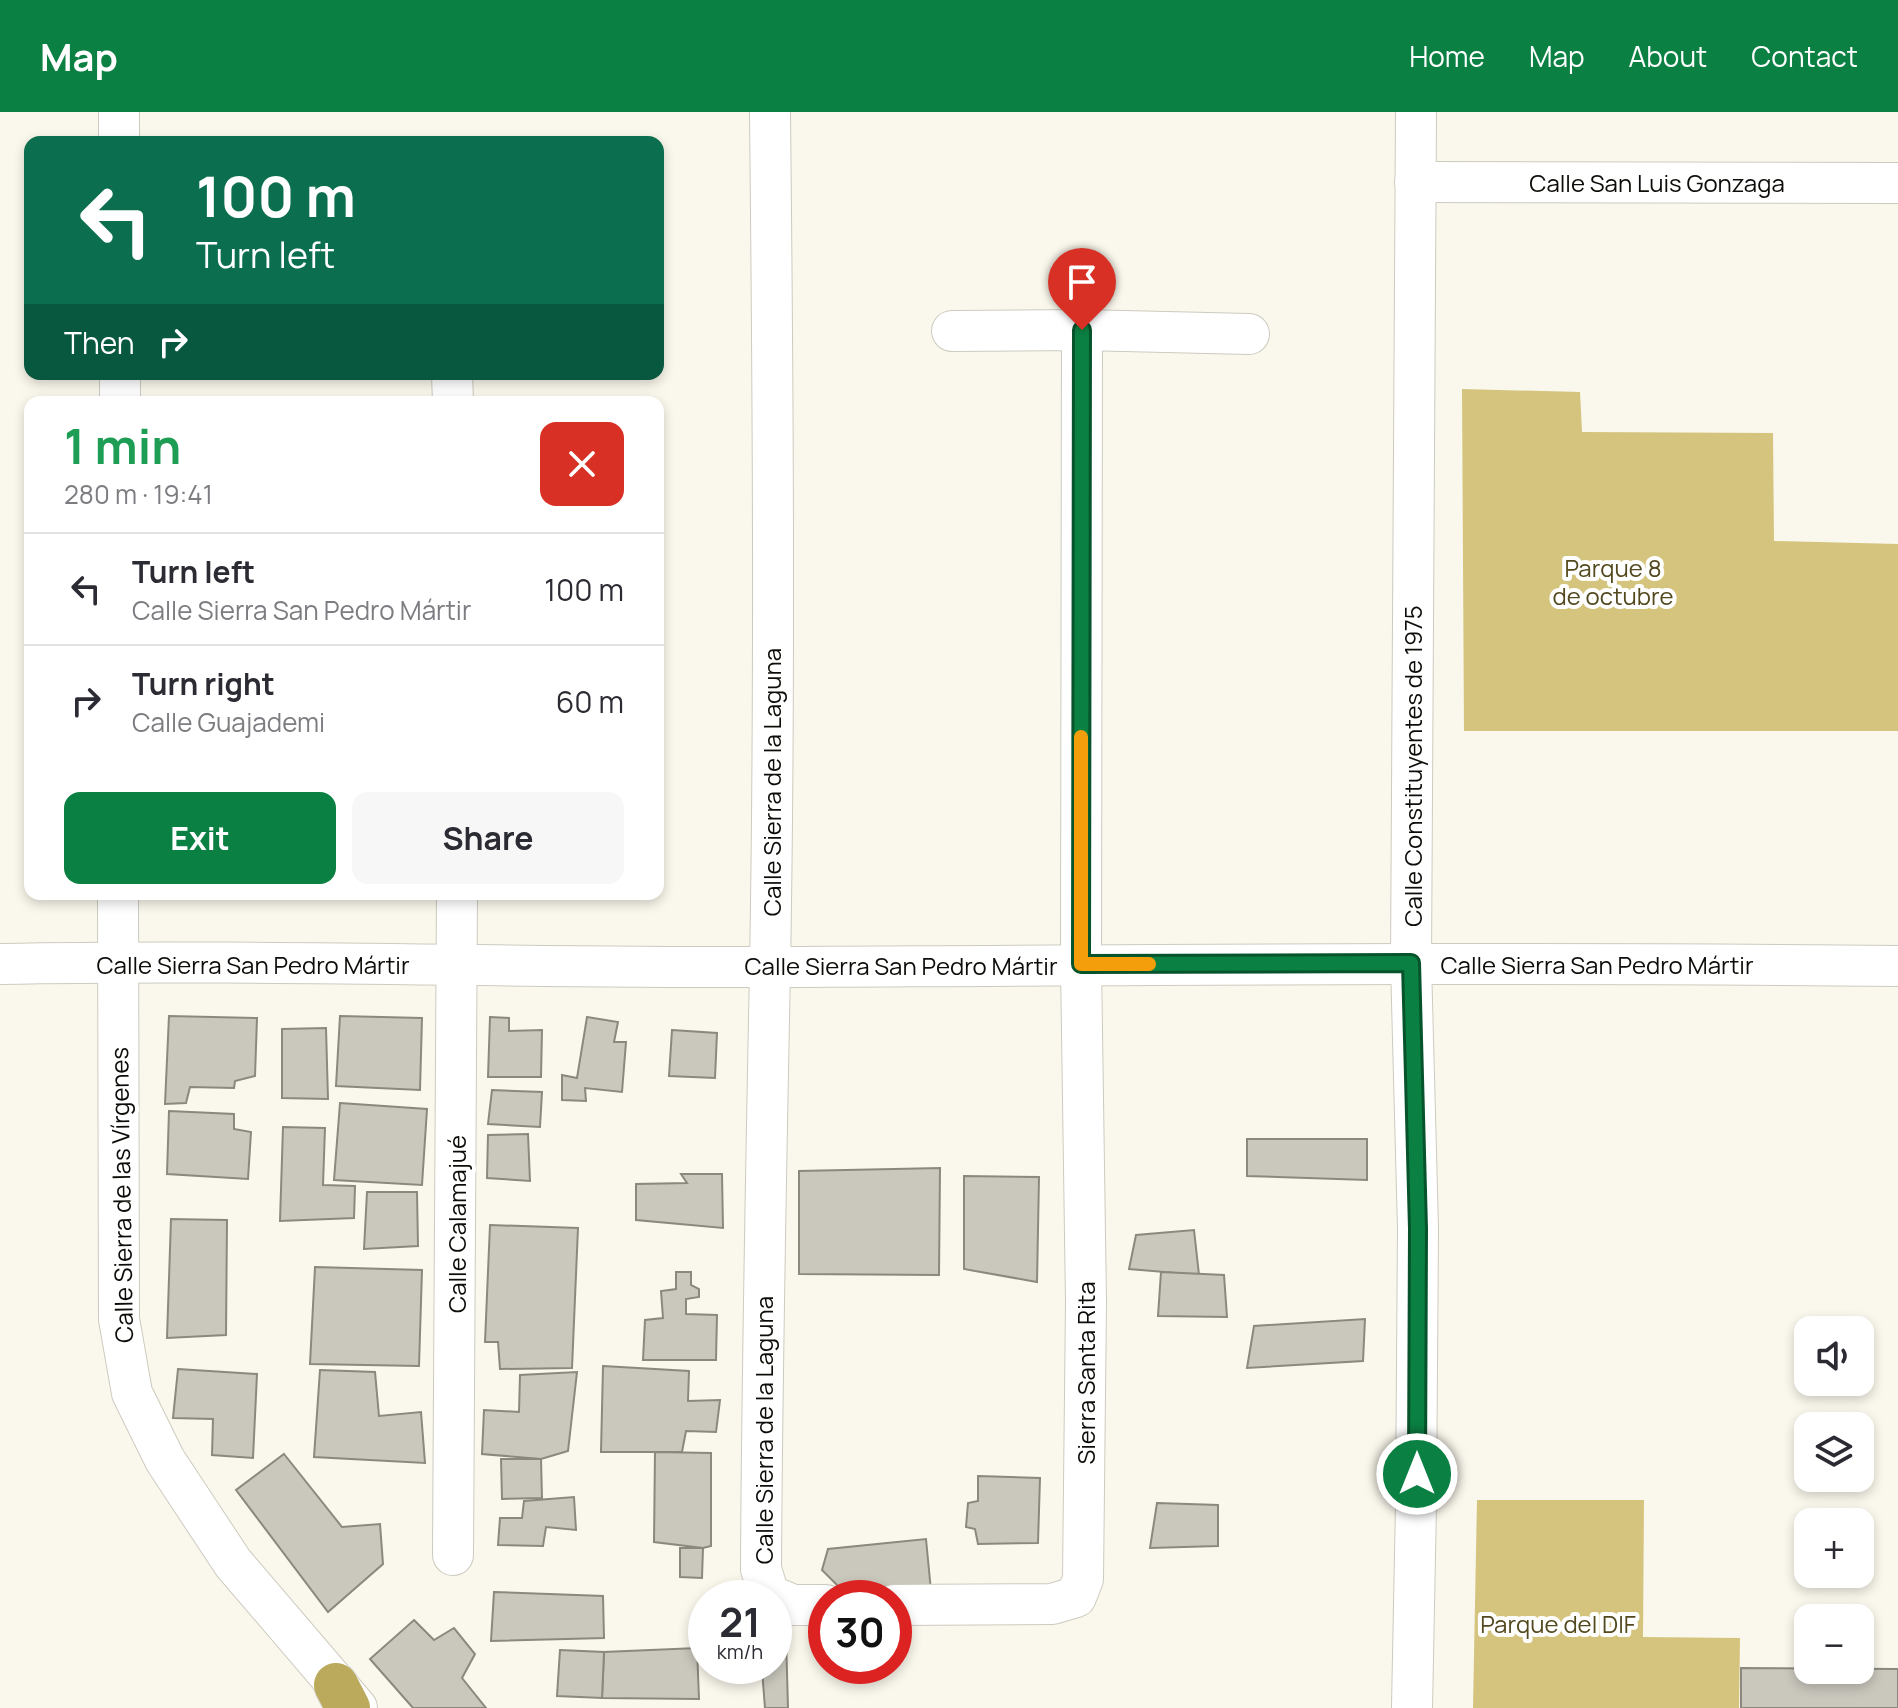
<!DOCTYPE html>
<meta charset="utf-8">
<style>
:root{--surface:#fff;--page:#f7f7f7;--text:#2b2b33;--muted:#7c7c81;--line:#e1e1e2;--accent:#0b8043}
body{margin:0;font-family:Manrope,sans-serif;background:var(--page);color:var(--text);height:100vh;display:flex;flex-direction:column;font-size:30px;white-space:nowrap}
*{box-sizing:border-box;margin:0}
p{font-size:26px;color:var(--muted)}
.icon{flex:none;width:44px;height:44px;fill:none;stroke:currentColor;stroke-width:2;stroke-linecap:round;stroke-linejoin:round}
.map{position:relative;flex:1;overflow:hidden}
.drawer{position:absolute;left:24px;top:284px;width:640px;height:504px;display:flex;flex-direction:column;background:var(--surface);border-radius:16px;box-shadow:0 4px 12px #0003}
.drawer>*{flex:none}
.top-card{position:absolute;left:24px;top:24px;width:640px;height:244px;border-radius:16px;box-shadow:0 4px 12px #0003;background:#0b6e4f;color:#fff;overflow:hidden}
.fabs{position:absolute;left:1794px;top:1204px;display:grid;gap:16px}
.fabs a{display:grid;place-items:center;width:80px;height:80px;border-radius:16px;background:var(--surface);box-shadow:0 4px 12px #0003;font-size:40px}
.speed{position:absolute;left:688px;top:1468px;display:flex;gap:16px;font-size:40px;font-weight:700;text-align:center}
.speed>*{display:grid;place-content:center;width:104px;height:104px;border-radius:50%;background:var(--surface);box-shadow:0 4px 12px #0003;line-height:1}
.speed small{font-size:20px;font-weight:400}
.speed .limit{border:12px solid #d22;background:#fff;color:#111}
.pin{position:absolute;display:grid;place-items:center;width:68px;height:68px;color:#fff;margin:-82px -34px;border-radius:50% 50% 50% 0;rotate:-45deg;box-shadow:0 0 8px #0007}
.pin .icon{rotate:45deg}
.me{position:absolute;width:88px;margin:-44px;rotate:0deg;stroke-linejoin:round;filter:drop-shadow(0 0 6px #0008)}
.turn{display:flex;align-items:center;gap:28px;height:168px;padding:0 40px;font-size:36px}
.turn .icon{width:104px;height:104px;stroke-width:2.5}
.turn b{display:block;font-size:56px;line-height:68px}
.then{display:flex;align-items:center;height:76px;padding:0 40px;background:#0003;gap:16px;font-size:30px}
.round{display:grid;place-items:center;flex:none;width:84px;height:84px;border-radius:16px;background:var(--page)}
.overview{display:flex;align-items:center;justify-content:space-between;height:136px;padding:0 40px}
h1{font-size:48px;font-weight:700;line-height:60px;color:#1e9e55}
.action{display:flex;gap:16px;margin-top:auto;padding:16px 40px}
.action a{flex:1;height:92px;border-radius:16px;background:var(--accent);color:#fff;font-size:32px;font-weight:700;line-height:92px;text-align:center}
.action a+a{background:var(--page);color:var(--text)}
ul{padding:0;list-style:none}
li{display:flex;align-items:center;gap:24px;height:112px;padding:0 40px;border-top:2px solid var(--line)}
li div{flex:1}
li b{display:block;font-size:30px}
li em{font-style:normal}
header{display:flex;align-items:center;gap:48px;box-sizing:border-box;height:112px;padding:0 40px;background:var(--accent);color:#fff}
header strong{font-size:38px}
nav{display:flex;gap:44px;margin-inline-start:auto;font-size:28px}
.map>svg:first-child{display:block}
.green{fill:#d4c47d}
.building{fill:#cac8bd;stroke:#8b897e;stroke-width:2}
.lines{fill:none;stroke-linecap:round;stroke-linejoin:round}
.street-casing{stroke:#cdcbc0;stroke-width:42}
.highway-casing{stroke:#d8d8d7;stroke-width:46}
.street{stroke:#fff;stroke-width:40}
.highway{stroke:#bba95c;stroke-width:44}
.route-casing{stroke:#07532c;stroke-width:20}
.route{stroke:#0b8043;stroke-width:14}
.slow{stroke:#f59e0b;stroke-width:14}
.labels{text-anchor:middle;dominant-baseline:central;stroke-width:8;stroke-linejoin:round;paint-order:stroke}
.street-label{font-size:24px;fill:#0d0c08;stroke:#fff}
.park-label{font-size:24px;fill:#53491f;stroke:#fff}
</style>
<header>
<strong>Map</strong>
<nav><a>Home</a><a>Map</a><a>About</a><a>Contact</a></nav>
</header>
<div class="map">
<svg width="1898" height="1596" viewBox="0 0 1898 1596">
<rect width="100%" height="100%" fill="#faf7ec"/>
<g class="green">
<polygon points="1462,277 1580,280 1582,320 1773,321 1774,429 1898,432 1898,619 1464,619"/>
<polygon points="1477,1388 1644,1388 1643,1525 1740,1526 1739,1596 1473,1596"/>
</g>
<g class="building">
<polygon points="169,904 257,906 255,964 235,969 234,976 190,975 186,991 165,992"/>
<polygon points="340,904 422,906 420,978 336,974"/>
<polygon points="490,905 509,906 509,919 542,918 541,965 488,965"/>
<polygon points="587,905 618,910 614,930 626,930 622,980 585,976 586,989 562,988 562,963 577,966"/>
<polygon points="326,916 328,987 282,986 282,917"/>
<polygon points="672,918 717,921 715,966 669,964"/>
<polygon points="492,978 542,980 540,1015 488,1012"/>
<polygon points="340,991 427,997 422,1073 334,1068"/>
<polygon points="169,999 234,1002 234,1017 251,1020 248,1067 167,1062"/>
<polygon points="283,1015 325,1016 323,1073 355,1074 354,1106 280,1109"/>
<polygon points="528,1022 530,1069 487,1066 488,1023"/>
<polygon points="1247,1027 1367,1027 1367,1068 1247,1064"/>
<polygon points="940,1056 939,1163 799,1162 799,1059"/>
<polygon points="681,1062 722,1062 723,1116 636,1108 636,1072 687,1071"/>
<polygon points="964,1064 1039,1065 1037,1170 964,1157"/>
<polygon points="367,1080 417,1080 418,1134 364,1137"/>
<polygon points="171,1107 227,1108 226,1223 167,1226"/>
<polygon points="490,1113 578,1116 572,1256 500,1257 498,1230 485,1230"/>
<polygon points="1194,1118 1199,1163 1129,1157 1136,1123"/>
<polygon points="315,1155 422,1158 419,1254 310,1252"/>
<polygon points="676,1160 691,1160 691,1173 699,1177 699,1185 686,1187 686,1202 717,1203 716,1248 643,1248 645,1208 663,1206 661,1179 676,1177"/>
<polygon points="1161,1160 1224,1163 1227,1205 1158,1204"/>
<polygon points="1365,1207 1363,1249 1247,1256 1254,1214"/>
<polygon points="603,1254 689,1259 688,1289 720,1288 716,1320 686,1319 682,1340 601,1340"/>
<polygon points="178,1257 257,1262 253,1346 212,1343 213,1307 173,1306"/>
<polygon points="320,1258 375,1260 379,1304 421,1300 425,1351 314,1345"/>
<polygon points="577,1260 568,1339 541,1347 482,1342 484,1298 519,1300 520,1263"/>
<polygon points="655,1340 711,1341 711,1434 703,1436 654,1430"/>
<polygon points="284,1342 342,1415 380,1412 383,1452 328,1500 236,1378"/>
<polygon points="501,1347 541,1347 542,1386 502,1387"/>
<polygon points="978,1364 1040,1366 1038,1431 978,1432 975,1417 966,1415 968,1391 978,1389"/>
<polygon points="574,1385 576,1418 546,1415 543,1434 498,1433 500,1406 522,1406 524,1389"/>
<polygon points="1157,1391 1218,1393 1218,1434 1150,1436"/>
<polygon points="926,1427 931,1479 843,1479 822,1458 828,1437"/>
<polygon points="680,1436 703,1436 702,1466 680,1465"/>
<polygon points="494,1480 603,1484 604,1526 491,1529"/>
<polygon points="414,1508 434,1528 454,1516 475,1542 462,1566 486,1596 413,1596 370,1547"/>
<polygon points="774,1525 786,1525 788,1596 765,1596 762,1558 722,1561 722,1554 774,1554"/>
<polygon points="697,1536 699,1587 602,1586 604,1540"/>
<polygon points="560,1538 604,1540 602,1586 557,1584"/>
<polygon points="1741,1556 1898,1557 1898,1596 1741,1596"/>
</g>
<g class="lines">
<g class="street-casing">
<g id="street">
<polyline points="119,0 119,30"/>
<path d="M770 0C773 285 775 571 770 857 766 1057 762 1257 761 1457L769 1483 793 1493H826"/>
<polyline points="1415,70 1898,71"/>
<polyline points="952,219 1082,218 1249,222"/>
<polyline points="120,262 120,290"/>
<polyline points="452,262 453,290"/>
<polyline points="118,782 119,1207 132,1281 165,1348 233,1451 357,1596"/>
<path d="M0 852C257 847 515 856 773 855 1148 853 1523 850 1898 854"/>
<polyline points="453,1443 457,782"/>
<polyline points="894,1493 1052,1492 1076,1485 1083,1467 1086,1190 1081,852 1082,218"/>
<polyline points="1412,1596 1416,1392 1418,1117 1411,851 1416,0"/>
</g>
</g>
<g class="highway-casing">
<polyline id="highway" points="336,1573 348,1596"/>
</g>
<use href="#street" class="street"/>
<use href="#highway" class="highway"/>
</g>
<g class="lines">
<g class="route-casing">
<polyline id="route" points="1082,218 1081,852 1411,851 1418,1117 1417,1362"/>
</g>
<use href="#route" class="route"/>
<polyline class="slow" points="1081,625 1081,852 1149,852"/>
</g>
<g class="labels">
<g class="street-label">
<text x="1657" y="70">Calle San Luis Gonzaga</text>
<text transform="translate(1412 654) rotate(-90)">Calle Constituyentes de 1975</text>
<text transform="translate(771 670) rotate(-90)">Calle Sierra de la Laguna</text>
<text x="253" y="852">Calle Sierra San Pedro Mártir</text>
<text x="1597" y="852">Calle Sierra San Pedro Mártir</text>
<text x="901" y="853">Calle Sierra San Pedro Mártir</text>
<text transform="translate(121 1083) rotate(-91)">Calle Sierra de las Vírgenes</text>
<text transform="translate(456 1112) rotate(-90)">Calle Calamajué</text>
<text transform="translate(1085 1261) rotate(-90)">Sierra Santa Rita</text>
<text transform="translate(763 1318) rotate(-90)">Calle Sierra de la Laguna</text>
</g>
<g class="park-label">
<text x="1613" y="455">Parque 8<tspan x="1613" dy="28">de octubre</tspan></text>
<text x="1558" y="1511">Parque del DIF</text>
</g>
</g>
</svg>
<div class="fabs">
<a><svg class="icon" aria-label="sound" viewBox="0 0 24 24"><path d="M4 9h4l5-4v14l-5-4H4zM17 9q2 3 0 6"/></svg></a>
<a><svg class="icon" aria-label="layers" viewBox="0 0 24 24"><path d="M12 4l9 5-9 5-9-5zM3 14l9 5 9-5"/></svg></a>
<a>+</a>
<a>−</a>
</div>
<div class="speed"><div>21<small>km/h</small></div><div class="limit">30</div></div>
<div class="pin" style="left:1082px;top:218px;background:#d93025"><svg class="icon" aria-label="arrive" viewBox="0 0 24 24"><path d="M6 21V4h12l-3 4 3 4H6"/></svg></div>
<svg class="me" style="left:1417px;top:1362px" viewBox="-20 -20 40 40"><circle r="17" fill="#0b8043" stroke="#fff" stroke-width="3"/><path d="M0-11L8 9 0 5-8 9z" fill="#fff"/></svg>
<div class="top-card">
<div class="turn"><svg class="icon" aria-label="left" viewBox="0 0 24 24"><path d="M17 20v-9H6M10 6l-5 5 5 5"/></svg><div><b>100 m</b>Turn left</div></div>
<div class="then">Then<svg class="icon" aria-label="right" viewBox="0 0 24 24"><path d="M7 20v-9h11M14 6l5 5-5 5"/></svg></div>
</div>
<section class="drawer">
<div class="overview"><div><h1>1 min</h1><p>280 m · 19:41</p></div><a class="round" style="background:#d93025;color:#fff"><svg class="icon" aria-label="close" viewBox="0 0 24 24"><path d="M6 6l12 12M18 6L6 18"/></svg></a></div>
<ul>
<li><svg class="icon" aria-label="left" viewBox="0 0 24 24"><path d="M17 20v-9H6M10 6l-5 5 5 5"/></svg><div><b>Turn left</b><p>Calle Sierra San Pedro Mártir</p></div><em>100 m</em></li>
<li><svg class="icon" aria-label="right" viewBox="0 0 24 24"><path d="M7 20v-9h11M14 6l5 5-5 5"/></svg><div><b>Turn right</b><p>Calle Guajademi</p></div><em>60 m</em></li>
</ul>
<div class="action"><a>Exit</a><a>Share</a></div>
</section>
</div>
